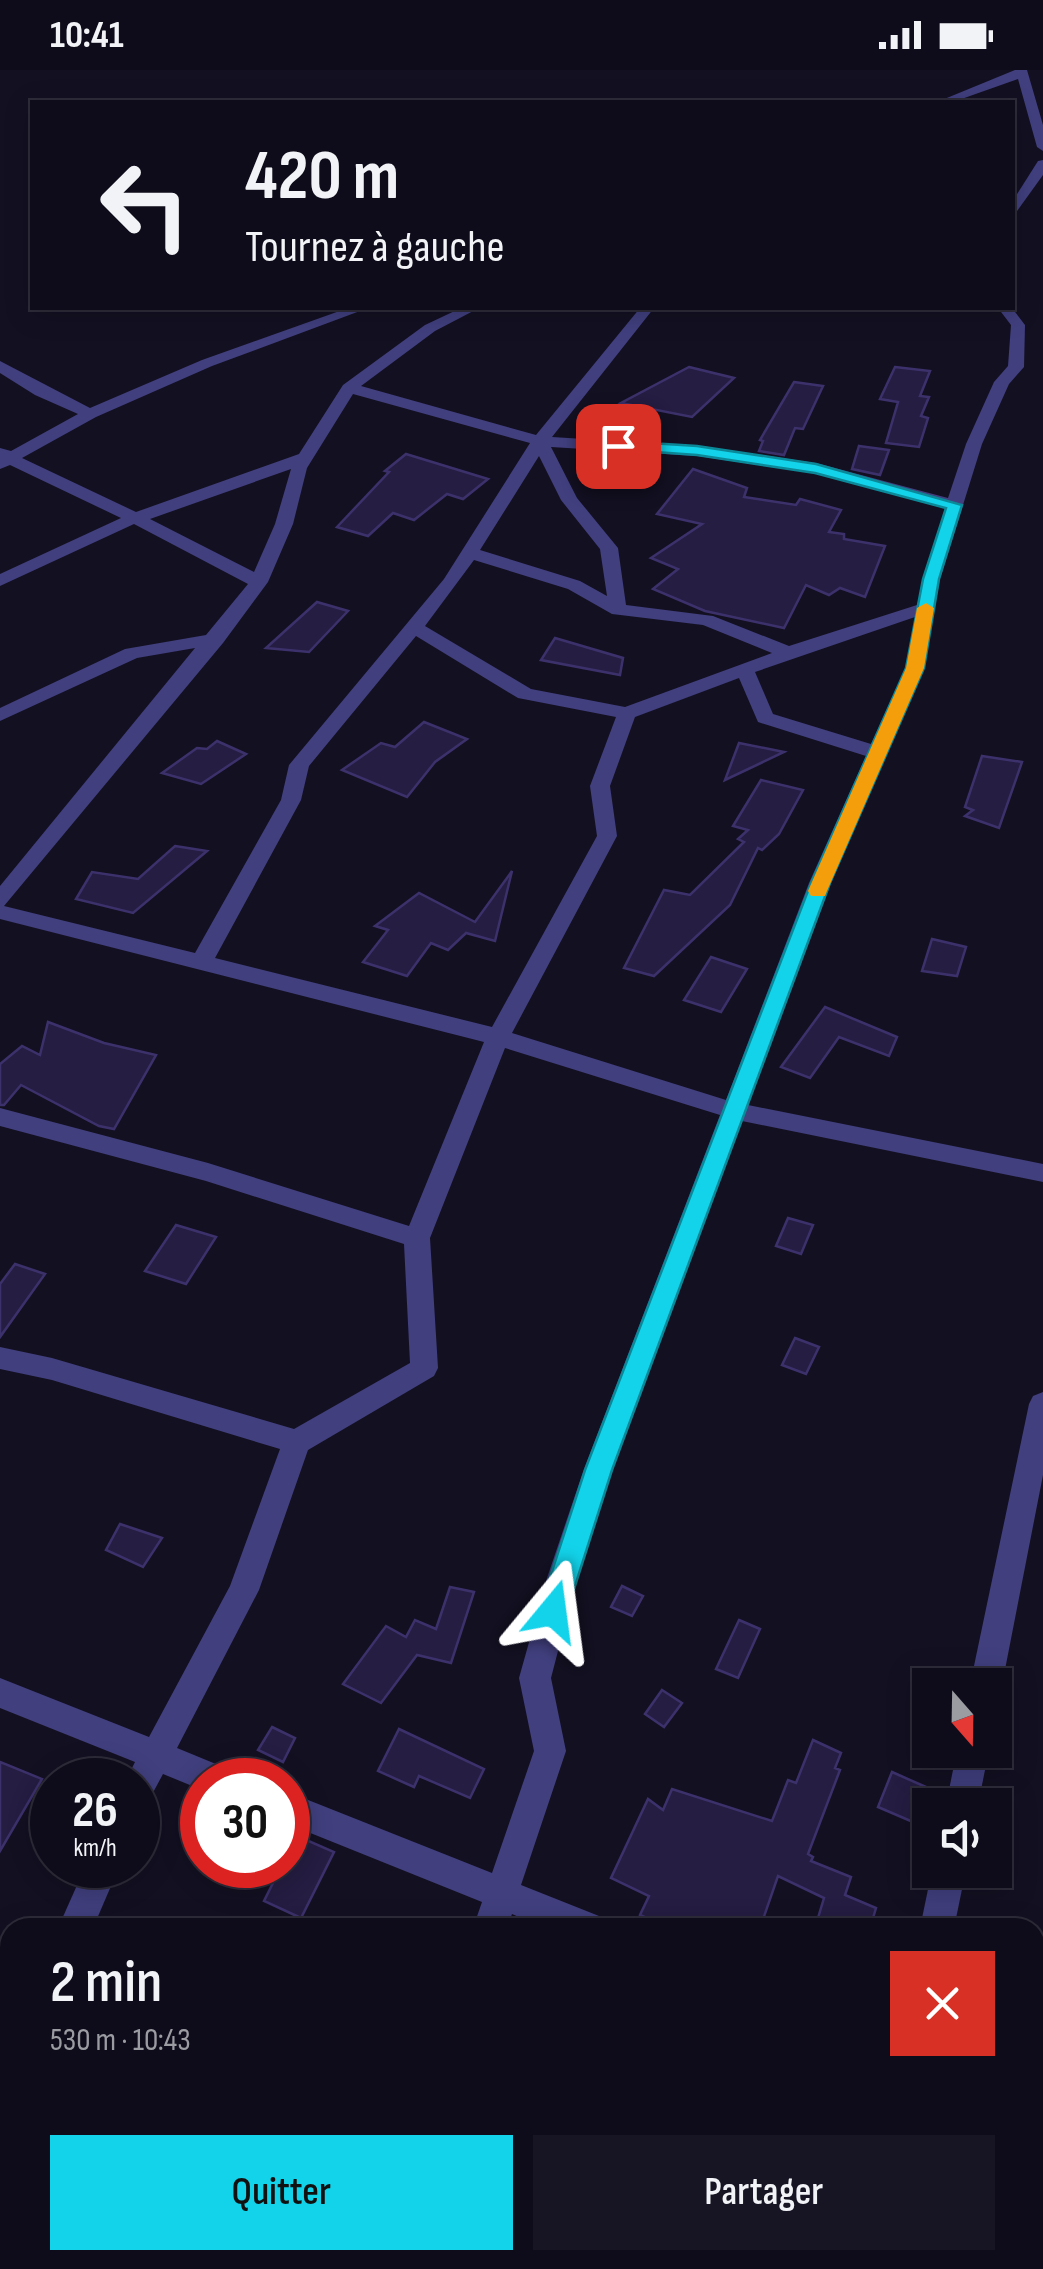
<!DOCTYPE html>
<html lang="fr">
<meta charset="utf-8">
<style>
:root{--surface:#0e0c1a;--page:#171523;--text:#f1f3f6;--muted:#9b9ba2;--line:#2e2c39;--accent:#12d3ea}
body{margin:0;font-family:"Sofia Sans Condensed",sans-serif;background:var(--page);color:var(--text);height:100vh;display:flex;flex-direction:column;font-size:38px;white-space:nowrap}
*{box-sizing:border-box;margin:0}
p{font-size:32px;color:var(--muted)}
.icon{flex:none;width:55px;height:55px;fill:none;stroke:currentColor;stroke-width:2;stroke-linecap:round;stroke-linejoin:round}
.map{position:relative;flex:1;overflow:hidden}
.details{position:absolute;left:0px;top:1848px;width:1045px;height:352px;display:flex;flex-direction:column;background:var(--surface);border-radius:30px 30px 0 0;box-shadow:0 5px 25px #0003,0 0 0 2px var(--line)}
.details>*{flex:none}
.hud{position:absolute;left:30px;top:30px;width:985px;height:210px;border-radius:0px;box-shadow:0 5px 25px #0003,0 0 0 2px var(--line);background:#0e0c1a;color:var(--text);overflow:hidden}
.needle{width:65px;rotate:160deg}
.tools{position:absolute;left:912px;top:1598px;display:grid;gap:20px}
.tools a{display:grid;place-items:center;width:100px;height:100px;border-radius:0px;background:var(--surface);box-shadow:0 5px 25px #0003,0 0 0 2px var(--line);font-size:50px}
.speed{position:absolute;left:30px;top:1688px;display:flex;gap:20px;font-size:50px;font-weight:700;text-align:center}
.speed>*{display:grid;place-content:center;width:130px;height:130px;border-radius:50%;background:var(--surface);box-shadow:0 5px 25px #0003,0 0 0 2px var(--line);line-height:1}
.speed small{font-size:25px;font-weight:400}
.speed .limit{border:15px solid #d22;background:#fff;color:#111}
.pin{position:absolute;display:grid;place-items:center;width:85px;height:85px;color:#fff;margin:-42px;border-radius:20px;box-shadow:0 5px 15px #0006}
.me{position:absolute;width:110px;margin:-55px;rotate:16deg;stroke-linejoin:round;filter:drop-shadow(0 0 8px #0008)}
.turn{display:flex;align-items:center;gap:35px;height:210px;padding:0 50px;font-size:45px}
.turn .icon{width:130px;height:130px;stroke-width:2.5}
.turn b{display:block;font-size:70px;line-height:85px}
.round{display:grid;place-items:center;flex:none;width:105px;height:105px;border-radius:0px;background:var(--page)}
.headline{display:flex;align-items:center;justify-content:space-between;height:170px;padding:0 50px}
h1{font-size:60px;font-weight:600;line-height:75px}
.button{display:flex;gap:20px;margin-top:auto;padding:20px 50px}
.button a{flex:1;height:115px;border-radius:0px;background:var(--accent);color:#111;font-size:40px;font-weight:600;line-height:115px;text-align:center}
.button a+a{background:var(--page);color:var(--text)}
.status{display:flex;justify-content:space-between;align-items:center;height:70px;padding:0 50px;background:var(--surface);direction:ltr}
.status svg{height:28px;fill:currentColor}
.map>svg:first-child{display:block}
.building{fill:#251d42;stroke:#3d316c;stroke-width:2.5}
.lines{fill:none;stroke-linecap:round;stroke-linejoin:round}
.minor{fill:#413f7e;fill-rule:evenodd}
.route{fill:#12d3ea;stroke:#0c8998;stroke-width:2.5}
.slow{fill:#f59e0b}
</style>
<div class="status"><b>10:41</b><svg viewBox="0 0 49 12"><path d="M0 12V9h3v3zM5 12V6h3v6zM10 12V3h3v9zM15 12V0h3v12zM26 1h20v11H26zM47 4h2v5h-2z"/></svg></div>
<div class="map">
<svg width="1043" height="2199" viewBox="0 0 1043 2199">
<rect width="100%" height="100%" fill="#131022"/>
<g class="building">
<polygon points="689,297 734,308 692,347 621,333"/>
<polygon points="895,297 930,301 920,326 929,327 921,346 928,348 919,377 886,373 898,332 880,329"/>
<polygon points="794,312 823,316 803,359 795,358 784,385 759,381 763,371 760,370"/>
<polygon points="859,376 889,380 880,405 852,399"/>
<polygon points="406,384 488,409 463,429 447,424 414,450 393,443 368,466 337,457 389,402 385,401"/>
<polygon points="693,399 747,418 744,427 796,435 800,429 841,440 829,462 844,464 844,469 885,476 865,527 840,518 829,525 806,515 784,558 705,541 653,519 678,499 651,488 702,454 657,444"/>
<polygon points="317,532 348,541 309,582 266,578"/>
<polygon points="555,568 623,588 620,605 541,590"/>
<polygon points="424,652 467,669 435,692 407,727 342,700 381,673 395,677"/>
<polygon points="217,671 246,684 201,714 162,703 197,678 207,679"/>
<polygon points="739,673 784,682 725,710"/>
<polygon points="982,686 1022,692 999,758 965,746 973,740 965,737"/>
<polygon points="761,710 803,720 779,764 762,780 758,778 730,835 654,906 624,898 664,820 690,825 744,772 738,769 748,760 733,756"/>
<polygon points="175,776 207,781 133,843 76,829 92,802 138,809"/>
<polygon points="512,801 495,871 466,863 448,880 431,873 407,906 363,892 388,860 375,856 419,823 475,852"/>
<polygon points="932,869 966,877 957,906 922,901"/>
<polygon points="711,887 747,899 721,942 684,930"/>
<polygon points="825,937 897,967 889,986 839,967 810,1008 781,997"/>
<polygon points="48,952 104,973 156,985 114,1059 99,1056 21,1015 4,1035 0,1035 0,994 22,976 40,985"/>
<polygon points="788,1148 813,1155 801,1184 776,1176"/>
<polygon points="176,1155 216,1167 186,1214 145,1201"/>
<polygon points="15,1194 45,1204 0,1267 0,1214"/>
<polygon points="795,1268 819,1277 806,1304 782,1295"/>
<polygon points="120,1454 162,1468 143,1497 106,1480"/>
<polygon points="622,1516 643,1526 632,1546 611,1537"/>
<polygon points="450,1517 474,1522 451,1593 417,1585 381,1633 343,1614 386,1556 406,1567 415,1550 436,1559"/>
<polygon points="739,1550 760,1559 738,1608 716,1599"/>
<polygon points="662,1620 682,1633 664,1657 645,1644"/>
<polygon points="272,1657 295,1668 283,1692 258,1680"/>
<polygon points="399,1659 484,1699 470,1728 419,1706 414,1717 378,1701"/>
<polygon points="813,1670 841,1683 835,1698 840,1700 808,1784 813,1787 811,1791 851,1807 845,1825 876,1838 870,1858 815,1858 824,1828 778,1806 760,1858 668,1858 640,1845 649,1826 611,1808 648,1729 663,1740 672,1719 772,1751 788,1710 796,1713"/>
<polygon points="0,1692 42,1709 0,1781"/>
<polygon points="892,1702 926,1717 913,1752 878,1737"/>
<polygon points="288,1762 334,1782 301,1848 264,1831 282,1795 288,1795"/>
</g>
<g class="lines">
<g class="minor">
<polygon points="1015,0 1027,0 1043,55 1043,81 1037,77 1018,9 953,32 937,32"/>
<polygon points="1043,90 1043,105 1012,148 1012,132 1038,91"/>
<path d="M348 238H368L212 296 96 347 22 388 136 442 299 384 343 315 425 255 461 238H479L435 261 361 316 536 365 640 238H654L552 367 697 376 816 393 948 428 966 374 994 312 1008 296 1011 255 998 238H1012L1025 255 1024 297 1009 314 982 374 940 509 924 597 831 813 748 1035 1043 1094V1112L742 1051 612 1399 577 1508 551 1608 566 1681 521 1815 599 1846 604 1858H544L512 1844 507 1858H473L482 1832 288 1754V1722L492 1803 534 1681 519 1608 547 1508 584 1399 720 1045 505 978 430 1168 438 1298 434 1306 308 1380 259 1520 177 1678 228 1699 233 1710H202V1720L163 1704 149 1730 138 1735V1710H126L135 1692 0 1638V1608L149 1667 230 1516 280 1379 52 1310 0 1299V1277L52 1288 294 1359 410 1293 404 1174 206 1111 0 1056V1038L208 1093 409 1156 484 972 0 849V816L195 578 137 588 0 651V638L125 579 206 565 248 514 134 454 0 516V504L121 448 10 395 0 399V378L11 381 78 344 35 325 0 303V291L90 338 202 290ZM353 324 530 373 444 509 289 695 281 730 195 883 4 836 223 573 268 512 293 454 307 398ZM551 377 697 386 815 403 945 438 917 535 789 576 713 546 626 535 618 478 577 428ZM539 386 561 430 600 479 607 526 580 511 480 480ZM291 399 275 454 254 502 150 449ZM474 490 568 519 612 544 703 555 772 583 625 637 531 619 425 556ZM915 547 906 597 871 674 773 644 755 602ZM416 566 518 628 616 647 590 716 597 766 492 957 215 888 301 730 309 696ZM739 608 758 652 866 686 809 813 726 1030 512 963 617 766 610 716 635 647Z"/>
<polygon points="1043,1322 1043,1405 1002,1615 995,1626 995,1615 970,1615 1029,1334 1033,1326"/>
<polygon points="957,1680 989,1680 978,1735 946,1735"/>
<polygon points="86,1795 120,1795 93,1858 58,1858"/>
<polygon points="932,1800 966,1800 954,1858 920,1858"/>
<polygon points="10,1983 10,2037 0,2041 0,1987"/>
<polygon points="0,2054 10,2058 10,2095 0,2091"/>
<polygon points="237,2190 290,2190 294,2199 241,2199"/>
<polygon points="350,2190 388,2190 384,2199 346,2199"/>
<polygon points="842,2190 880,2190 877,2199 839,2199"/>
</g>
</g>
<polygon class="route" points="618,371 697,376 816,394 962,435 939,509 924,598 830,813 612,1400 567,1541 563,1550 553,1554 543,1550 539,1541 585,1400 811,813 906,598 923,509 946,438 815,403 697,385 613,379 611,376"/>
<polygon class="slow" points="926,533 934,538 924,598 827,821 825,826 811,826 808,821 906,598 917,538"/>
</svg>
<div class="tools">
<a><svg class="needle" viewBox="-14 -14 28 28"><path d="M0-13l5 13h-10z" fill="#e53935"/><path d="M0 13l5-13h-10z" fill="#9b9ba2"/></svg></a>
<a><svg class="icon" aria-label="sound" viewBox="0 0 24 24"><path d="M4 9h4l5-4v14l-5-4H4zM17 9q2 3 0 6"/></svg></a>
</div>
<div class="speed"><div>26<small>km/h</small></div><div class="limit">30</div></div>
<div class="pin" style="left:618px;top:376px;background:#d93025"><svg class="icon" aria-label="arrive" viewBox="0 0 24 24"><path d="M6 21V4h12l-3 4 3 4H6"/></svg></div>
<svg class="me" style="left:553px;top:1541px" viewBox="-20 -20 40 40"><path d="M0-17L14 15 0 8-14 15z" fill="#12d3ea" stroke="#fff" stroke-width="4"/></svg>
<div class="hud">
<div class="turn"><svg class="icon" aria-label="left" viewBox="0 0 24 24"><path d="M17 20v-9H6M10 6l-5 5 5 5"/></svg><div><b>420 m</b>Tournez à gauche</div></div>
</div>
<section class="details">
<div class="headline"><div><h1>2 min</h1><p>530 m · 10:43</p></div><a class="round" style="background:#d93025;color:#fff"><svg class="icon" aria-label="close" viewBox="0 0 24 24"><path d="M6 6l12 12M18 6L6 18"/></svg></a></div>
<div class="button"><a>Quitter</a><a>Partager</a></div>
</section>
</div>
